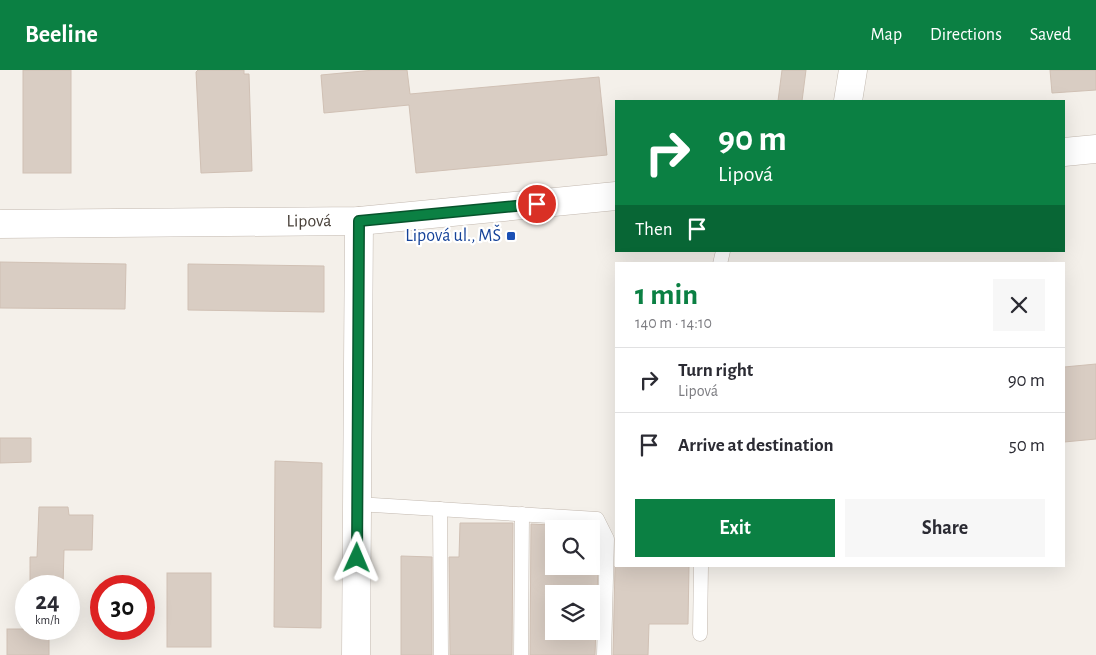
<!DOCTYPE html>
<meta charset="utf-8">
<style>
:root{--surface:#fff;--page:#f7f7f7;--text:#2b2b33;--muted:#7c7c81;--line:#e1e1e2;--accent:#0b8043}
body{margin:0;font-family:"Alegreya Sans",sans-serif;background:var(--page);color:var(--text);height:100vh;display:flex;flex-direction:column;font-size:19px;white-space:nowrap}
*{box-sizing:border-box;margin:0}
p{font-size:16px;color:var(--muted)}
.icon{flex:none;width:28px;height:28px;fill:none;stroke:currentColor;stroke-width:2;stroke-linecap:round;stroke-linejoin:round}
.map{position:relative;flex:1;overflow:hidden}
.panel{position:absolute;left:615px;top:192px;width:450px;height:305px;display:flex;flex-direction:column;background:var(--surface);border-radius:0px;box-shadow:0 5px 20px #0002}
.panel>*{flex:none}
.banner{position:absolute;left:615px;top:30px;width:450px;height:152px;border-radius:0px;box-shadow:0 5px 20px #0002;background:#0b8043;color:#fff;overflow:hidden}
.tools{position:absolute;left:545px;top:450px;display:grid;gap:10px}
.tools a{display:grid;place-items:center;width:55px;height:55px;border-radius:0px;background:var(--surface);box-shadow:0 5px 20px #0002;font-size:25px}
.speed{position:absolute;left:15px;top:505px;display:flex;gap:10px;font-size:25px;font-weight:700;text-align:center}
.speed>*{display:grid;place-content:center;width:65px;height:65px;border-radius:50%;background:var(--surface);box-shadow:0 5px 20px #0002;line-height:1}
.speed small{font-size:12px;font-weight:400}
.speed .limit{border:8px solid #d22;background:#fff;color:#111}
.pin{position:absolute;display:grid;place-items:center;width:42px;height:42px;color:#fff;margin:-21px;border:2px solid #fff;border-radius:50%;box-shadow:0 1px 5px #0007}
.me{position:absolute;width:55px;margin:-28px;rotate:1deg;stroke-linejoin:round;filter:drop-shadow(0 0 4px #0008)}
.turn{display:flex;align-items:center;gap:18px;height:105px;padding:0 20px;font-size:22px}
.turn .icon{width:65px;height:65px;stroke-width:2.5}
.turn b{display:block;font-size:35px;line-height:42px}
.then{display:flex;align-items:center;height:48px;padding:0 20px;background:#0003;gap:10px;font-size:19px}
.round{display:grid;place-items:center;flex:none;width:52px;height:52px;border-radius:0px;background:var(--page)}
.overview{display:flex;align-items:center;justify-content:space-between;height:85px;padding:0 20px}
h1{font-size:30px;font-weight:600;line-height:38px;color:var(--accent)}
.button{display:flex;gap:10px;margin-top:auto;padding:10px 20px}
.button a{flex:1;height:58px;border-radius:0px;background:var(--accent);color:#fff;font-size:20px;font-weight:600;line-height:58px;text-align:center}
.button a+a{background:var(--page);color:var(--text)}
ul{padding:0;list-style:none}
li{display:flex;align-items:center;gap:15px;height:65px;padding:0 20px;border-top:1px solid var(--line)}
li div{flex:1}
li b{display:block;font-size:19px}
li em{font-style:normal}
header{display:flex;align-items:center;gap:30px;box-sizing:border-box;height:70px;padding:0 25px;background:var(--accent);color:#fff}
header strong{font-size:24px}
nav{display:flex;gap:28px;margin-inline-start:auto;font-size:18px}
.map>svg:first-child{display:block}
.building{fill:#d9cdc3;stroke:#d0c0b4;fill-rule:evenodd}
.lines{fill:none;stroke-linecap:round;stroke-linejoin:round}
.lane-casing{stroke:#c3b9b0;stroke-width:15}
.street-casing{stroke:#c3b9b0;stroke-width:29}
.lane{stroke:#fff;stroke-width:14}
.street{stroke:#fff;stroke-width:28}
.route-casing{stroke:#07532c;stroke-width:12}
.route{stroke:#0b8043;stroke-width:9}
.transit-dot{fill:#1a4fb4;stroke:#fff;stroke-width:2}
.labels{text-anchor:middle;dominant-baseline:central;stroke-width:4.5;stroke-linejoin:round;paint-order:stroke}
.street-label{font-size:18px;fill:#484039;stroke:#fff}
.transit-label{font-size:18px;fill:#164399;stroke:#fff;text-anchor:end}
</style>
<header>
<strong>Beeline</strong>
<nav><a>Map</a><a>Directions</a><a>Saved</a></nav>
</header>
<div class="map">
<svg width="1096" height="585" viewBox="0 0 1096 585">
<rect width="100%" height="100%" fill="#f4f0ea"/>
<g class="building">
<rect x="23" y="0" width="48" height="103"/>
<polygon points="198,0 244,0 244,4 249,4 252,101 201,103 196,2"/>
<polygon points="374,0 407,0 410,24 599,7 607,85 416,103 409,35 324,43 321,5"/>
<polygon points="782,0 806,0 802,31 778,31"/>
<polygon points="1050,0 1096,0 1096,20 1052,23"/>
<polygon points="0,192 126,194 125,239 0,238"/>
<polygon points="188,194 324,196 324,242 188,240"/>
<polygon points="1096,294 1096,369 1064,372 1064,297"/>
<polygon points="0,368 31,368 31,392 0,393"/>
<polygon points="275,391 322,393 321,558 274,557"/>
<polygon points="39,437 68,437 69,445 93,445 92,480 64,480 63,516 30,516 30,487 37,487"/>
<polygon points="460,453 513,453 512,585 450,585 449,487 459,487"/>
<path d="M531 454 591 457 554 459V496H598L595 585H530ZM554 524H591V561H554Z"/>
<polygon points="401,486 432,487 432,585 401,585"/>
<polygon points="615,496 689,496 688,554 649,554 648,585 613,585"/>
<rect x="167" y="503" width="44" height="74"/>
<rect x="7" y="559" width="42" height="26"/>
</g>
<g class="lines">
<g class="lane-casing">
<g id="lane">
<polyline points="720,194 723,181"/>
<polyline points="357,434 597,449 607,469 604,585"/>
<polyline points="440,439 441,585"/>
<polyline points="700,564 701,496"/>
<polyline points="521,585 522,444"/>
</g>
</g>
<g class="street-casing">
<g id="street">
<polyline points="848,31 853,0"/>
<polyline points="1064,82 1096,79"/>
<path id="s1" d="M0 154 359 151 616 126"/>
<polyline points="356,585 359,151"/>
</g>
</g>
<use href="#lane" class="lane"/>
<use href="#street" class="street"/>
</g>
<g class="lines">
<g class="route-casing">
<polyline id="route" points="357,488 359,151 537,134"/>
</g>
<use href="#route" class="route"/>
</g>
<rect class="transit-dot" x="506" y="161" width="10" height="10" rx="2.5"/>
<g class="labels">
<g class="street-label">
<text stroke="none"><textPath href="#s1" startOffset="309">Lipová</textPath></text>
</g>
<g class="transit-label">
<text x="501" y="166">Lipová ul., MŠ</text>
</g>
</g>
</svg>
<div class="tools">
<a><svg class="icon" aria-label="search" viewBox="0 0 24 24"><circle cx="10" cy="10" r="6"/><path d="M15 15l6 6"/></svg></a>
<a><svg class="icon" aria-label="layers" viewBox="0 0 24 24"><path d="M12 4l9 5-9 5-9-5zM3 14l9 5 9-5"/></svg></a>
</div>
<div class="speed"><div>24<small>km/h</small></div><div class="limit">30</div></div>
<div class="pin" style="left:537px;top:134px;background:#d93025"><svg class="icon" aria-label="arrive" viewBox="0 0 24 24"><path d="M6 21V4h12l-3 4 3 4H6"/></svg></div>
<svg class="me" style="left:357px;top:488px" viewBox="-20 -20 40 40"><path d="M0-17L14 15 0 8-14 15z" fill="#0b8043" stroke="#fff" stroke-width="4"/></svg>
<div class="banner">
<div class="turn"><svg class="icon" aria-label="right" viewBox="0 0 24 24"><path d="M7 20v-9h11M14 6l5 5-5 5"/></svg><div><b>90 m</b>Lipová</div></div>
<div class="then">Then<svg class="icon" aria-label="arrive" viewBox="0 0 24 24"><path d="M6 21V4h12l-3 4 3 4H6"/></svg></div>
</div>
<section class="panel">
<div class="overview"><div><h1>1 min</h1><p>140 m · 14:10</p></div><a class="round"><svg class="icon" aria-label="close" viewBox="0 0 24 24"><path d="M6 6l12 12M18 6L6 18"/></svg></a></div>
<ul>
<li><svg class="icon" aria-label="right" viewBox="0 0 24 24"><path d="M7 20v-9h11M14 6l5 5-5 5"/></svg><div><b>Turn right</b><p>Lipová</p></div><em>90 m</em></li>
<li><svg class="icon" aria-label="arrive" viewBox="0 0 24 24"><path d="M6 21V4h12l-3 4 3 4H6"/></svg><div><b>Arrive at destination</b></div><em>50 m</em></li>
</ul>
<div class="button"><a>Exit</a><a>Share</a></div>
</section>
</div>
